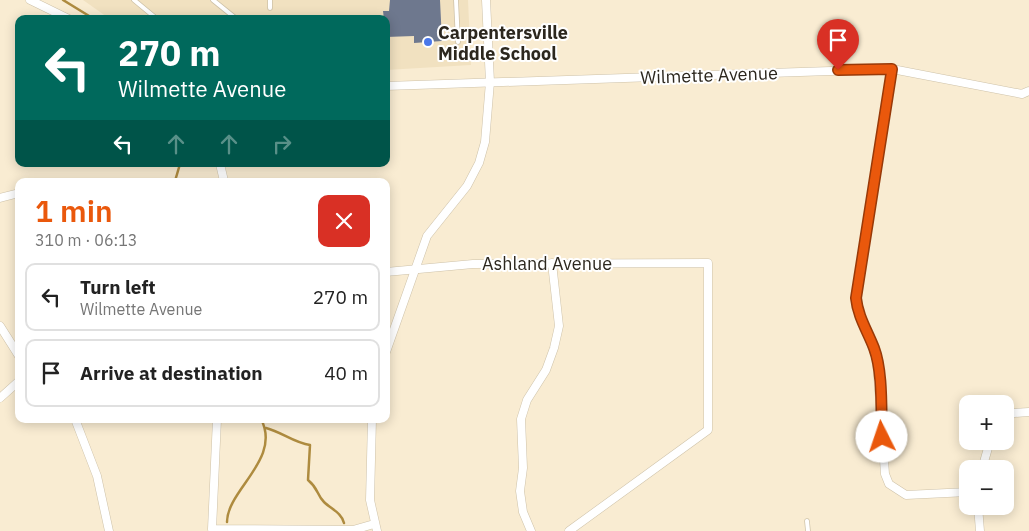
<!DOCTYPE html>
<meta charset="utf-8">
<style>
:root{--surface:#fff;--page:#f6f6f6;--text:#222;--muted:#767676;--line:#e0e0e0;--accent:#ea580c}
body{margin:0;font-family:"IBM Plex Sans",sans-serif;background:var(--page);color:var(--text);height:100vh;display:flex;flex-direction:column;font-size:19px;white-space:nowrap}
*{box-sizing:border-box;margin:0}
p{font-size:16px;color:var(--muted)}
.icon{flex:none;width:28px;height:28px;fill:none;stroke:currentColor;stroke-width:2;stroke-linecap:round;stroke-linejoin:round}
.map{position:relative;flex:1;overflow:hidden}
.side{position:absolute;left:15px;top:178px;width:375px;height:245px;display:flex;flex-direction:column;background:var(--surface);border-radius:10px;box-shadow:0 2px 12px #0003}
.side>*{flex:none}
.hud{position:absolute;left:15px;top:15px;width:375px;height:152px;border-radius:10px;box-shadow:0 2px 12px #0003;background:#00695c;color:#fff;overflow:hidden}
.fabs{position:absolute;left:959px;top:395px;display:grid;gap:10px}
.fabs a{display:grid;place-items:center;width:55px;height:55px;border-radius:10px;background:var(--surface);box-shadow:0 2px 12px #0003;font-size:25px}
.pin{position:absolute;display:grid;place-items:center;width:42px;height:42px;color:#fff;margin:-51px -21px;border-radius:50% 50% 50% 0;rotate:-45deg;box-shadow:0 0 5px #0007}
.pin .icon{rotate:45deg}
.me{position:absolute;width:55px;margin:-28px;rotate:356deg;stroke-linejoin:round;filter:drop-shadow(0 0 4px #0008)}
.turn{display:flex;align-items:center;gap:18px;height:105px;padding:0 20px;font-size:22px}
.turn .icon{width:65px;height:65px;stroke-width:2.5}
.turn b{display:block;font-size:35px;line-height:42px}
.lanes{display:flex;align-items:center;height:48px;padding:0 20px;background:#0003;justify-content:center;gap:25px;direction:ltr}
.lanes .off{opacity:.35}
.round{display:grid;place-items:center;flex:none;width:52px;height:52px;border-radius:10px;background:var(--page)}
.overview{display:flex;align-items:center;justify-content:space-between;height:85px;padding:0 20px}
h1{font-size:30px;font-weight:600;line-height:38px;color:var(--accent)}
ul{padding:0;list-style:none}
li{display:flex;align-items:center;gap:15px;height:68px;margin:0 10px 8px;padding:0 10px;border:2px solid var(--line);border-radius:10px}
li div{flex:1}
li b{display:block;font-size:19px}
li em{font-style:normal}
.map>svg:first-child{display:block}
.built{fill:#f1e1c0}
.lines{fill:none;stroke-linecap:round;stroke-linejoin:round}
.stream{stroke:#ae8b3f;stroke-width:2.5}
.building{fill:#6e788e}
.service-casing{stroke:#cec2a9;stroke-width:5.5}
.minor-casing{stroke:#cec2a9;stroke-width:9}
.service{stroke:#fff;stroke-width:4}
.minor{stroke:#fff;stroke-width:8}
.route-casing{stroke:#983908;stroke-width:12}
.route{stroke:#ea580c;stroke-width:9}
.poi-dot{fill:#4a77e9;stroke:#fff;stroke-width:2}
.labels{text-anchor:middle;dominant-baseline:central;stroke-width:4;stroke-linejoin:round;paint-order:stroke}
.poi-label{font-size:18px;font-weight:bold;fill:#2c271e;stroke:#fff;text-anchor:start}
.street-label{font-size:18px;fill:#2c271e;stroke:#fff}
</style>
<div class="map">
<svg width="1029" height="531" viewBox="0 0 1029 531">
<rect width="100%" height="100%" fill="#f9ecd2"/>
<polygon class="built" points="83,0 468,0 471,65 386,70 386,19 110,19"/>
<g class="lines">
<g class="stream">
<polyline points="63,0 94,19"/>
<polyline points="175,181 180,164"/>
<path d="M266 428C282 432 294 443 310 445L308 480C319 489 316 494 324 502 331 509 342 513 344 523"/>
<path d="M227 522C227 490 282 459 261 419"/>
</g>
</g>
<polygon class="building" points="390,0 440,0 442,41 414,43 414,36 386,37 386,19 384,19 383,11 389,11"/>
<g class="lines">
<g class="service-casing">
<g id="service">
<polyline points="134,0 157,19"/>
<polyline points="213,0 234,17"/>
<polyline points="270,0 270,8"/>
<polyline points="456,0 458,42"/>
<polyline points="807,521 808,531"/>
</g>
</g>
<g class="minor-casing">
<g id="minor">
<polyline points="30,0 69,19"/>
<path d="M892 69 856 298C859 321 872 340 877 362L885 474 889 484 906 495 968 492"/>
<polyline points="386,86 892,69 1022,94 1029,91"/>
<polyline points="220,164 224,181"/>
<polyline points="0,198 19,193"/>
<polyline points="386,272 473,264 708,263 708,430 569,531"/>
<polyline points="0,326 19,356"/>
<polyline points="386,352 427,236 467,186 479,163 485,142 490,82 486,0"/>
<polyline points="0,398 19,381"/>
<polyline points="1005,418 1014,413 1029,412"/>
<polyline points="75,419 97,476 109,531"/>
<polyline points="217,419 212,529 353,530 374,524"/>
<polyline points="372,419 370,500 377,531"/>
<polyline points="982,469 990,441"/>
<polyline points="978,506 980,531"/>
<polyline points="531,531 523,512 520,491 523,468 521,419 527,400 546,370 554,348 559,326 552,263"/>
</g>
</g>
<use href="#service" class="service"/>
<use href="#minor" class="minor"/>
</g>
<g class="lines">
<g class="route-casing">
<path id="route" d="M838 70 892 69 856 298C858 317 867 330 874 348 883 372 881 410 882 437"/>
</g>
<use href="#route" class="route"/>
</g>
<circle class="poi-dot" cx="428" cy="42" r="5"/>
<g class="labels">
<g class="poi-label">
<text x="438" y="32">Carpentersville<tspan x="438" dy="21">Middle School</tspan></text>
</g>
<g class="street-label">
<text transform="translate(709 75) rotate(-2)">Wilmette Avenue</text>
<text x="547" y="263">Ashland Avenue</text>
</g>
</g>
</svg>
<div class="fabs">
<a>+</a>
<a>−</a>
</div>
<div class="pin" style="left:838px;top:70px;background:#d93025"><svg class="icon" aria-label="arrive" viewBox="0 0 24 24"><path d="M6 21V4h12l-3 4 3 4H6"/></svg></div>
<svg class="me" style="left:882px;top:437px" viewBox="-20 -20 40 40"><circle r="19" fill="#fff"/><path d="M0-13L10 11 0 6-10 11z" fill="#ea580c"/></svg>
<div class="hud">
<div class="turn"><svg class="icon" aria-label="left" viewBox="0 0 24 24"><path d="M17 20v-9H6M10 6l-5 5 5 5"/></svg><div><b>270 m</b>Wilmette Avenue</div></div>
<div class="lanes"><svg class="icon" aria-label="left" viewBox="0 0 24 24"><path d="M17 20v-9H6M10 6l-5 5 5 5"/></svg><svg class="icon off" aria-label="ahead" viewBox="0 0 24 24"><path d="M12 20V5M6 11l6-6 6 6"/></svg><svg class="icon off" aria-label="ahead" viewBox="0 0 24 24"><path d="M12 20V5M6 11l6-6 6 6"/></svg><svg class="icon off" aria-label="right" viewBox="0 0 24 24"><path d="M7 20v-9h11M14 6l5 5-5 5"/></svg></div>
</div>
<section class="side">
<div class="overview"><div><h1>1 min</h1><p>310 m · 06:13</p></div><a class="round" style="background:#d93025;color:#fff"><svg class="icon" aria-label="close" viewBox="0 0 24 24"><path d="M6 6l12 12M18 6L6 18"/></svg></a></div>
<ul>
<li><svg class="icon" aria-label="left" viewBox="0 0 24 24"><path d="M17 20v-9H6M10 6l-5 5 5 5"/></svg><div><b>Turn left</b><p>Wilmette Avenue</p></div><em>270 m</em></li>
<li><svg class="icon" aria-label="arrive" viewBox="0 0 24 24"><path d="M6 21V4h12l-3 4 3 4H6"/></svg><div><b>Arrive at destination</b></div><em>40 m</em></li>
</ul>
</section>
</div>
